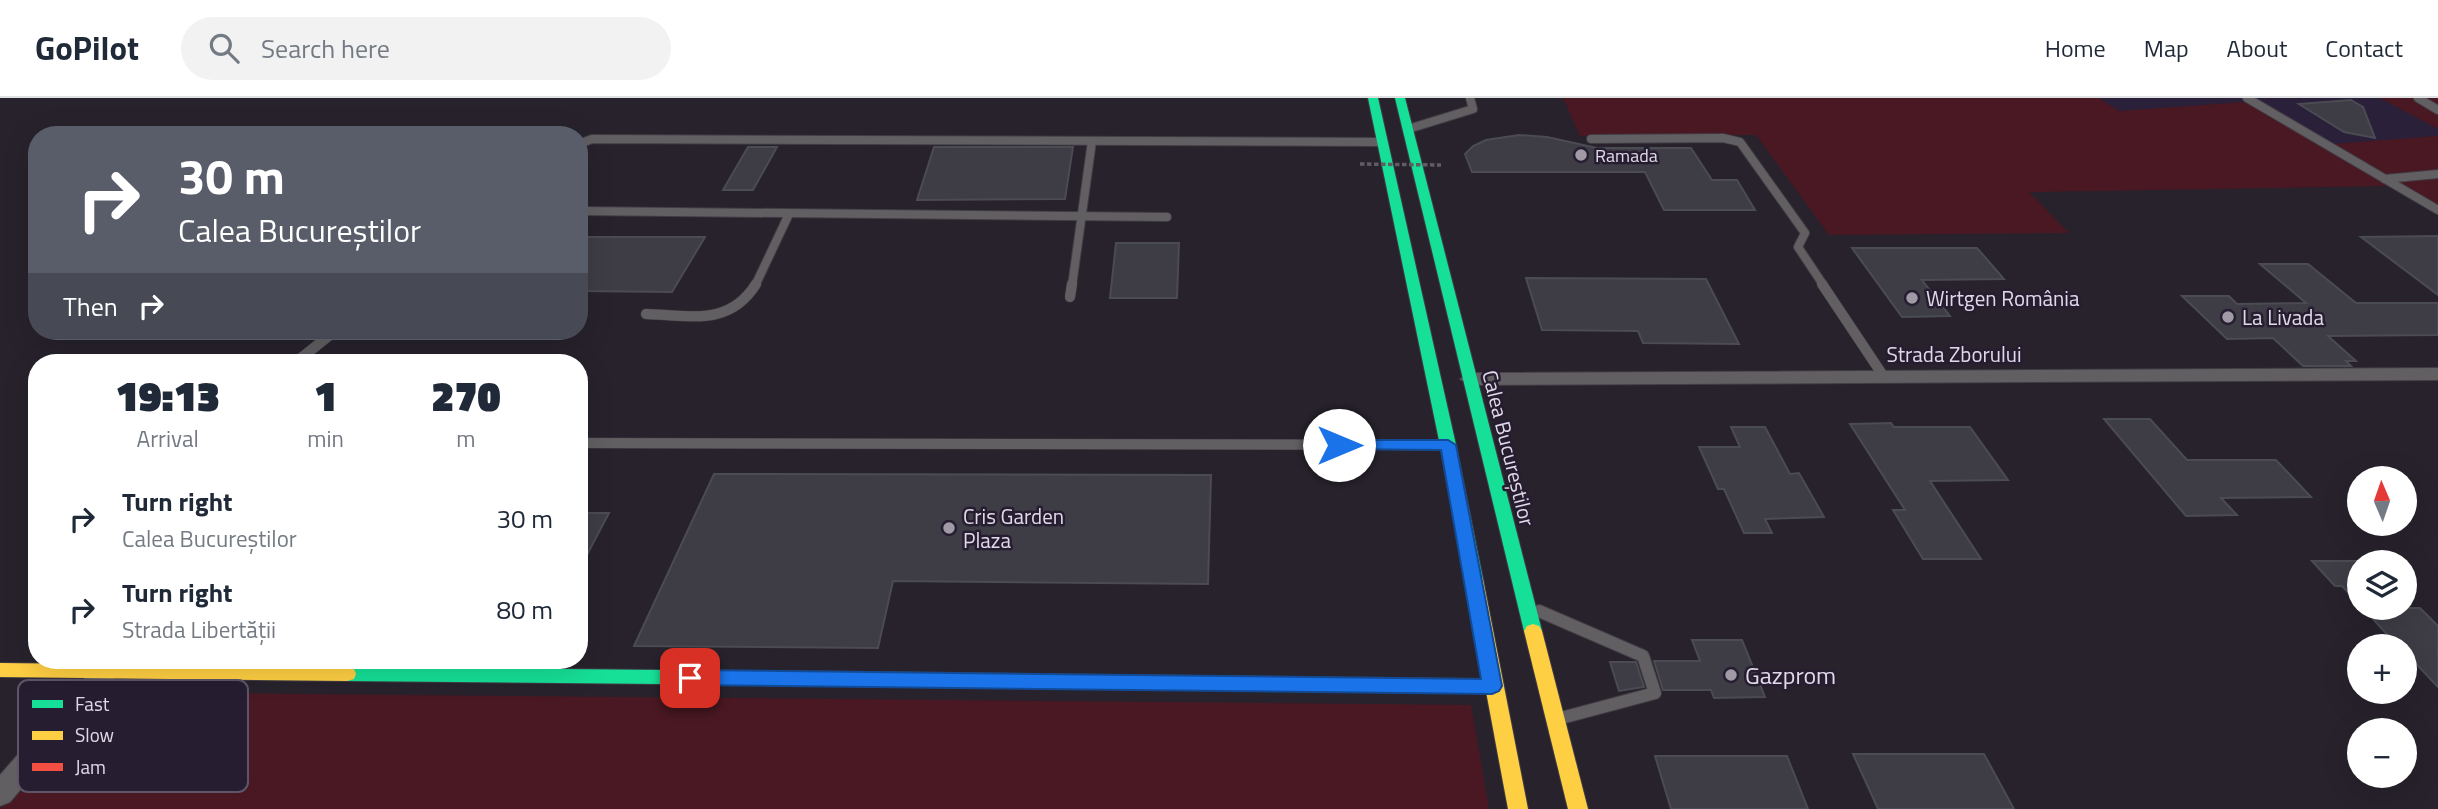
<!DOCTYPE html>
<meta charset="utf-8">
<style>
:root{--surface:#fff;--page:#f2f2f3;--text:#1f2937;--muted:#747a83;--line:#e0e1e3}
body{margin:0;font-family:"Titillium Web",sans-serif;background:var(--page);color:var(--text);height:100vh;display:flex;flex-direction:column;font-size:26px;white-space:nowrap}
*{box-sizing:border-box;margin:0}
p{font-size:23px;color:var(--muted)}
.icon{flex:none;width:38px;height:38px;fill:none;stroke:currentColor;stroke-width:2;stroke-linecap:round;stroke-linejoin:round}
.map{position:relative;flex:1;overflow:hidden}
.side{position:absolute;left:28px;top:256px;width:560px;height:315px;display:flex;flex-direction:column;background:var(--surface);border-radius:28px;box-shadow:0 7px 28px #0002}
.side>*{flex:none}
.hud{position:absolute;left:28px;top:28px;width:560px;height:214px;border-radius:28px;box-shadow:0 7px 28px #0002;background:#595c69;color:#fff;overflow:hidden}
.needle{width:46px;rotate:358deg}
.fabs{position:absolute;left:2347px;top:368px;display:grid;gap:14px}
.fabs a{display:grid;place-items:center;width:70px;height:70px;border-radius:50%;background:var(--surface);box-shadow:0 7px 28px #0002;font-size:35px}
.pin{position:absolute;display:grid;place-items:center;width:60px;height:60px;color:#fff;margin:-30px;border-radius:14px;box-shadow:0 4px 10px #0006}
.me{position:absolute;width:77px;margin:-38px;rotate:90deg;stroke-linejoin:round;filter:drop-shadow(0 0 5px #0008)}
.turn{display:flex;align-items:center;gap:24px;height:147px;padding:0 35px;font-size:32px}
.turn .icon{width:91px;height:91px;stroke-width:2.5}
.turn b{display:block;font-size:49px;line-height:60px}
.then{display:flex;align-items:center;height:66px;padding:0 35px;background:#0003;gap:14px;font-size:26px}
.eta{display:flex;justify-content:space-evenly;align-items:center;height:119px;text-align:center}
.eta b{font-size:42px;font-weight:800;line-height:49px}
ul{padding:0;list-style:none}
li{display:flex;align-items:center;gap:21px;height:91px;padding:0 35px}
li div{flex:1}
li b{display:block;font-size:26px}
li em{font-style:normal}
header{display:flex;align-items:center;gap:42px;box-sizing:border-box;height:98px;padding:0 35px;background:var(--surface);border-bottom:2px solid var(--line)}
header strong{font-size:33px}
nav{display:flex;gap:38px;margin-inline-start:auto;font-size:24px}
.search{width:490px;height:63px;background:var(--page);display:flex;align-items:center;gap:18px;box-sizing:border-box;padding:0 24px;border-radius:38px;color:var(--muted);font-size:26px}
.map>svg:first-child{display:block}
.built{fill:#2b2039}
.green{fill:#4a1822}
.building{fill:#3e3d46;stroke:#4b4b54;stroke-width:2}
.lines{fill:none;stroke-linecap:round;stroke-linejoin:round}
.lane-far2-casing{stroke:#413d45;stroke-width:10}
.lane-far1-casing{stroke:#413d45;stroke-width:11}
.lane-casing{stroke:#413d45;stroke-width:14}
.street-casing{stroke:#413d45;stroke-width:2}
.fast-casing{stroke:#413d45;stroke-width:2}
.slow-casing{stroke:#413d45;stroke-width:2}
.jam-casing{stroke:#413d45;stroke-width:2}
.lane-far2{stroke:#625f62;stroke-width:8}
.lane-far1{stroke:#625f62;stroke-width:10}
.lane{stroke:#625f62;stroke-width:12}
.street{fill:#625f62;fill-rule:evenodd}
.fast{fill:#16e098;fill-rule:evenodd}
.slow{fill:#ffcf43;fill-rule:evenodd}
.jam{fill:#f24e42;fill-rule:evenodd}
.path-bridge{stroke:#605d62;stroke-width:3.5;stroke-dasharray:4.5 2.5;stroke-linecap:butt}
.route{fill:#1a73e8;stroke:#114b97;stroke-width:2}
.poi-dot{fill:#9f9aa6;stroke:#261d31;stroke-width:2.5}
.labels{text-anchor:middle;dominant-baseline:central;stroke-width:5;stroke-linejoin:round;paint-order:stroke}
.far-poi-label{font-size:18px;fill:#e0dae8;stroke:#261d31;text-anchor:start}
.poi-label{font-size:21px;fill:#e0dae8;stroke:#261d31;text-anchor:start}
.street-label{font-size:21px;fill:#e0dae8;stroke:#261d31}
.near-poi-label{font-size:24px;fill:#e0dae8;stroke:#261d31;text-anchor:start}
.key{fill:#261d31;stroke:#5e5668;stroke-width:2}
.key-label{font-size:19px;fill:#e0dae8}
</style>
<header>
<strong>GoPilot</strong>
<div class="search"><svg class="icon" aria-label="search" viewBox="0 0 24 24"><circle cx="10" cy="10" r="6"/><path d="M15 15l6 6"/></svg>Search here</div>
<nav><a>Home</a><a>Map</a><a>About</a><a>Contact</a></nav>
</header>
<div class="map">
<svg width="2438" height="711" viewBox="0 0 2438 711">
<rect width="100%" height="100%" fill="#27222c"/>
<polygon class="built" points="2099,0 2380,0 2438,31 2438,38 2319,47 2245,4 2119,13"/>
<g class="green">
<polygon points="1563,0 2099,0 2119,13 2245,4 2319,47 2438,38 2438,109 2354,67 2388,88 2029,94 2069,135 1829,137 1756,37 1580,38"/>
<polygon points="2380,0 2438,0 2438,31"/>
<polygon points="99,594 1471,607 1489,711 0,711"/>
</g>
<g class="building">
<polygon points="2351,2 2363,9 2375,40 2344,34 2299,6"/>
<polygon points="1519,37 1547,39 1597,50 1691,50 1712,82 1737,82 1755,112 1664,112 1645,74 1472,74 1465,56 1473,48 1486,42"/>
<polygon points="748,49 777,49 753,92 723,92"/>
<polygon points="934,49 1073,49 1065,101 917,102"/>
<polygon points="2438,138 2438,197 2361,139"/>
<polygon points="579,139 705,139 672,194 579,193"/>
<polygon points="1116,145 1179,145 1177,200 1110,200"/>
<polygon points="1852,150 1977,150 2004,181 1922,182 1950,218 1902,219"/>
<polygon points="2260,166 2308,166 2356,205 2438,205 2438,237 2328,238 2356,263 2346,263 2351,268 2303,268 2273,240 2227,241 2182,198 2229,198 2237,206 2306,205"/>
<polygon points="1526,180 1706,181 1739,246 1643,245 1638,233 1542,232"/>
<polygon points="2104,321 2150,321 2187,362 2276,362 2311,399 2221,400 2237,417 2186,418"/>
<polygon points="1891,325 1894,329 1970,329 2008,382 1930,383 1981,461 1923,461 1893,412 1905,412 1850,326"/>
<polygon points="1731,329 1765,329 1790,376 1799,375 1824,419 1765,421 1772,435 1744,435 1724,391 1718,391 1699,349 1740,349"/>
<polygon points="714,376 1211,377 1208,486 893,483 878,550 634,548"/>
<polygon points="579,415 609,415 579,472"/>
<polygon points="2312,463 2359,463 2359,506 2342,488 2335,488"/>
<polygon points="2363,510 2420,510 2438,528 2438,589 2404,553 2404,548 2399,548 2393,543"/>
<polygon points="1692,542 1742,542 1765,599 1714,600 1711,592 1663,592 1654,563 1700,563"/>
<polygon points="1610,564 1636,564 1644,589 1619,593"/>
<polygon points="1853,656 1984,656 2014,711 1878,711"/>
<polygon points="1655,658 1787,658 1808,711 1671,711"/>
</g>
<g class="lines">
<g class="lane-far2-casing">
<g id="lane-far2">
<polyline points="2247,0 2438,112"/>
<polyline points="2418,0 2438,12"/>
<polyline points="1408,31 1473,11 1470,0"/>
<polyline points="1591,41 1723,40 1740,44 1805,135 1798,149 1824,188"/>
<polyline points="579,46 592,41 1380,44"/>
<polyline points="2385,81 2438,76"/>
<polyline points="579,113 1167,119"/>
<polyline points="755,188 789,116"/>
<polyline points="1072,188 1092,43"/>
</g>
</g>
<g class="lane-far1-casing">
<g id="lane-far1">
<polyline points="1822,186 1884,279"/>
<polyline points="1070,199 1072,186"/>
<path d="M646 216C690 217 729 229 756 186"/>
<polyline points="296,264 335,233"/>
<polyline points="579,345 1441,347"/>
</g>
</g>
<g class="lane-casing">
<polyline id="lane" points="1539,513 1643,558 1655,595 1565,619"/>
</g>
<g class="street-casing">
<g id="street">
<polygon points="2438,270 2438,282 1470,287 1460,281 1470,275"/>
<polygon points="106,563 115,566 119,573 115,580 10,704 0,708 0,677 97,566"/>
</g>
</g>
<g class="fast-casing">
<g id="fast">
<polygon points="1368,0 1378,0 1456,347 1483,481 1480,485 1468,485 1465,481 1440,347"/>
<polygon points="1395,0 1405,0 1542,533 1539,538 1533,540 1527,538 1524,533"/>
<polygon points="347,569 872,574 879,576 881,581 879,586 872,588 347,583 340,581 338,576 340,571"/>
<polygon points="1111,577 1492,581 1499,583 1502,588 1499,593 1492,595 1111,591 1104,589 1101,584 1104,579"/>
</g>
</g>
<g class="slow-casing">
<g id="slow">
<polygon points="1474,475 1480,477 1483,481 1528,711 1508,711 1465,481 1468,477"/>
<polygon points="1533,526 1539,528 1542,533 1588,711 1568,711 1524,533 1527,528"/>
<polygon points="0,565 347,569 354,571 356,576 354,581 347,583 0,579"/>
</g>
</g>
<g class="jam-casing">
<polygon id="jam" points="872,574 1111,577 1118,579 1121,584 1118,589 1111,591 872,588 865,586 863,581 865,576"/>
</g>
<use href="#lane-far2" class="lane-far2"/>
<use href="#lane-far1" class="lane-far1"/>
<use href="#lane" class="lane"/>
<use href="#street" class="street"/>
<use href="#fast" class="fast"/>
<use href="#slow" class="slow"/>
<use href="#jam" class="jam"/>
<polyline class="path-bridge" points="1360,66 1441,67"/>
</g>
<polygon class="route" points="1339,342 1448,342 1456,347 1502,588 1499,593 1492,596 690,587 684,585 681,580 684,574 690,572 1481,581 1441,352 1334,351 1331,347"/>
<g class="poi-dot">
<circle cx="1581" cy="57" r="7"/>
<circle cx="1912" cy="200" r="7"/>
<circle cx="2228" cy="219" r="7"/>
<circle cx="949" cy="430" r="7"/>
<circle cx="1731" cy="577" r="7"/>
</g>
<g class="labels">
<g class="far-poi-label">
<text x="1595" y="57">Ramada</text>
</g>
<g class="poi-label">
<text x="1926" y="200">Wirtgen România</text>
<text x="2242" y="219">La Livada</text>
<text x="963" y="418">Cris Garden<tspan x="963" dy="24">Plaza</tspan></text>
</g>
<g class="street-label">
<text x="1954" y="256">Strada Zborului</text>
<text transform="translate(1509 350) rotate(76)">Calea Bucureștilor</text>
</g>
<g class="near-poi-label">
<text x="1745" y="577">Gazprom</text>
</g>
</g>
<rect x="18" y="582" width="230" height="112" rx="10" class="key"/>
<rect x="32" y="602" width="31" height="8" fill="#16e098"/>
<rect x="32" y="633" width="31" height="9" fill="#ffcf43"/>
<rect x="32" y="665" width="31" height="8" fill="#f24e42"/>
<g class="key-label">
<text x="75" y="613">Fast</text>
<text x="75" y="644">Slow</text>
<text x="75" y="676">Jam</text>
</g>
</svg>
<div class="fabs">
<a><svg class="needle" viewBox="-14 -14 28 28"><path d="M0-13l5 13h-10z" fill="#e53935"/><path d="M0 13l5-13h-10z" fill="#747a83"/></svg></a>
<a><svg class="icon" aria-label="layers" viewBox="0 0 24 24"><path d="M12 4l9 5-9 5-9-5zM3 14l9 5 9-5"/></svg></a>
<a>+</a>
<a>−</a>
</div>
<div class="pin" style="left:690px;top:580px;background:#d93025"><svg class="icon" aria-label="arrive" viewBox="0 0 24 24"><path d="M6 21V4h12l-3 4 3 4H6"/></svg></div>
<svg class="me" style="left:1339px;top:347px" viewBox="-20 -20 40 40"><circle r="19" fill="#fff"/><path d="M0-13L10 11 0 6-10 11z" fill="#1a73e8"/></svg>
<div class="hud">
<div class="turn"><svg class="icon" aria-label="right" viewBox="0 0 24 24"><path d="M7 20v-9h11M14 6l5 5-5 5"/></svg><div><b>30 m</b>Calea Bucureștilor</div></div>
<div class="then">Then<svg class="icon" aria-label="right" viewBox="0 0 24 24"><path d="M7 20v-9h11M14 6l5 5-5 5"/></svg></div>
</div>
<section class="side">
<div class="eta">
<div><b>19:13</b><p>Arrival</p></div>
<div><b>1</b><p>min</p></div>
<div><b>270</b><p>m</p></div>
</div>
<ul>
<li><svg class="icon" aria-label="right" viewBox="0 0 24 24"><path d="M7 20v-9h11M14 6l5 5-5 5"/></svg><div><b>Turn right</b><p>Calea Bucureștilor</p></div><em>30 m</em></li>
<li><svg class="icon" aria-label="right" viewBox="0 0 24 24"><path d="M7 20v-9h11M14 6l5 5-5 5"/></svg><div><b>Turn right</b><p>Strada Libertății</p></div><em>80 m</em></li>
</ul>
</section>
</div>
